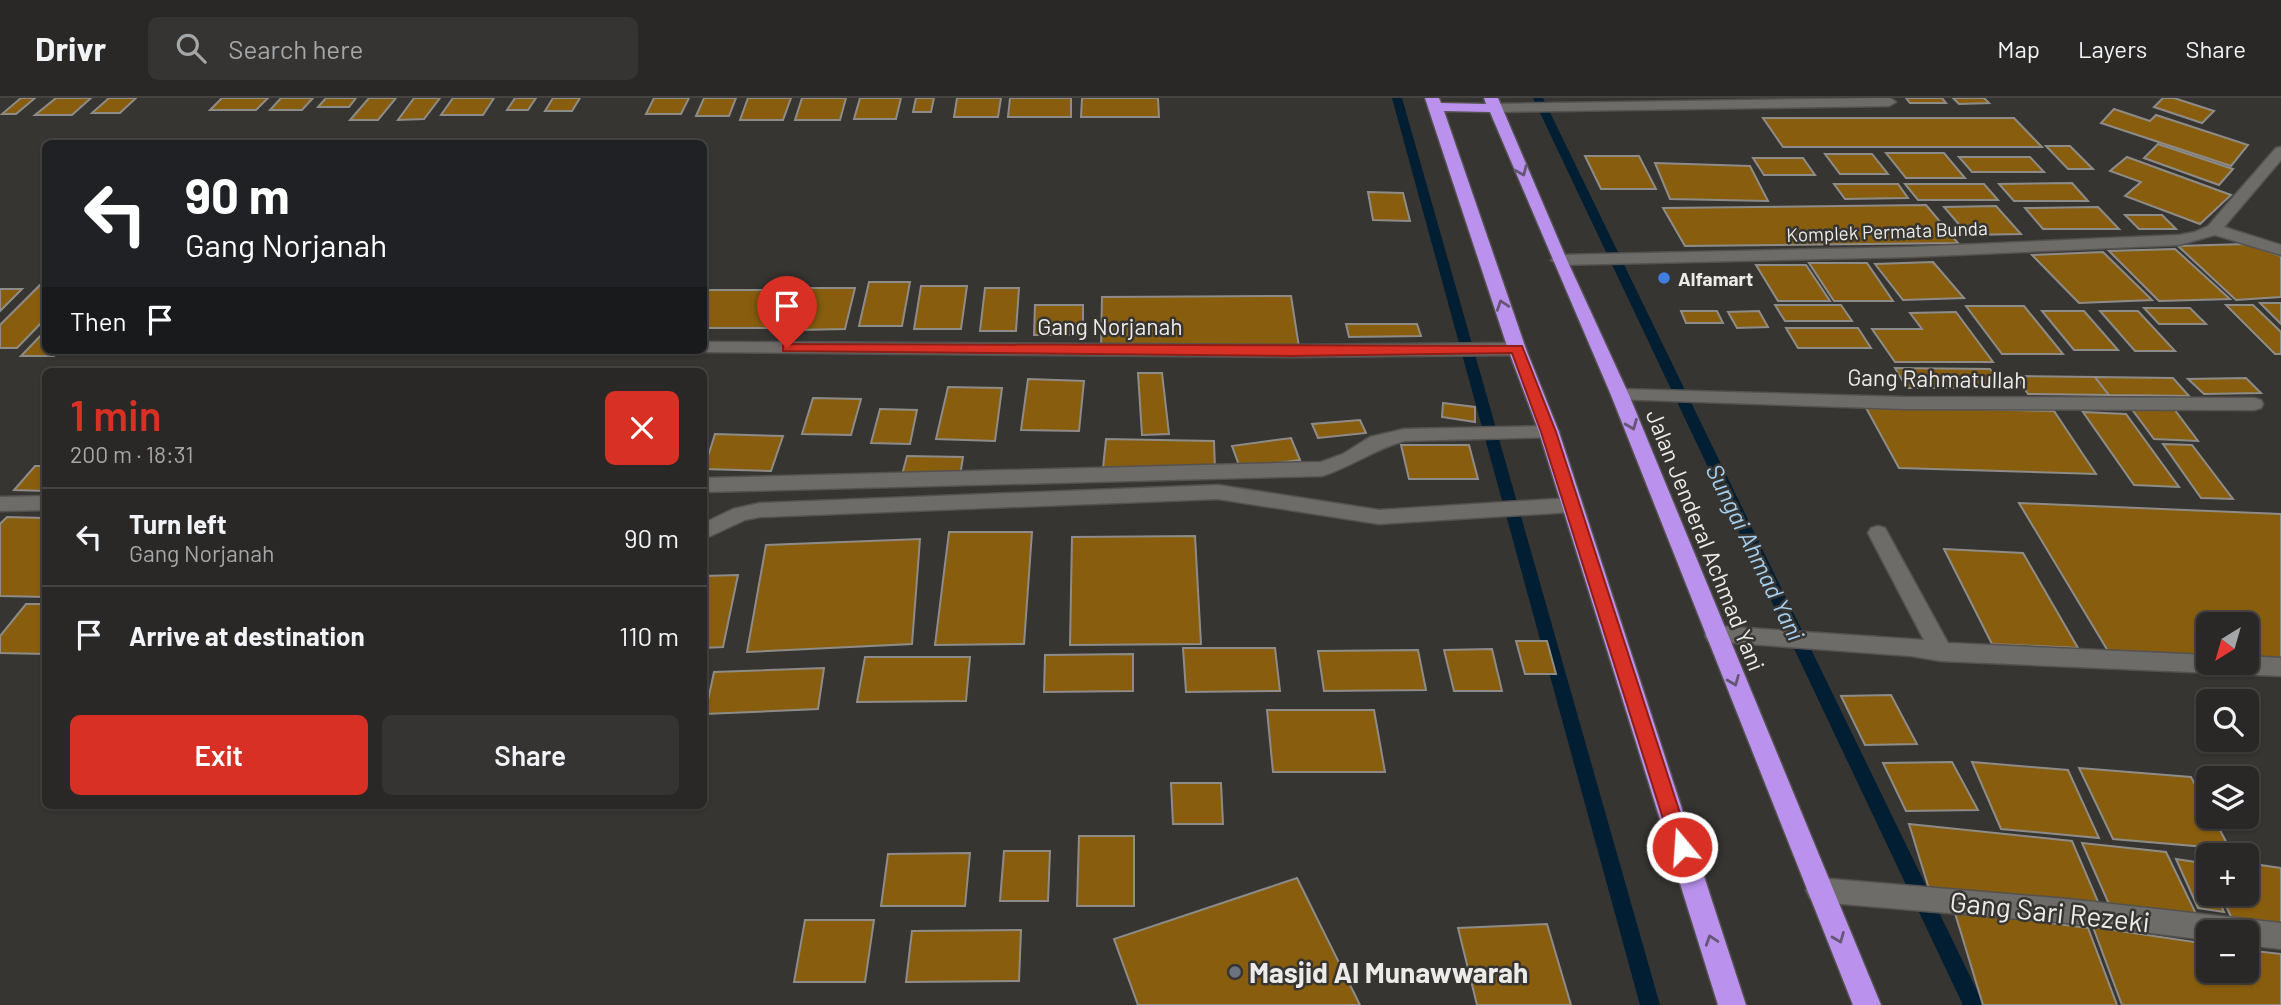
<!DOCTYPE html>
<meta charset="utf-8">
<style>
:root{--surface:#292826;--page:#353432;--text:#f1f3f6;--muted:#a5a6a7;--line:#454443;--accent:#d93025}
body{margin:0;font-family:Barlow,sans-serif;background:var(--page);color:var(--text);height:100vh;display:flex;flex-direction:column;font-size:26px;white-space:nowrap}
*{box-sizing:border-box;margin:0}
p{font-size:23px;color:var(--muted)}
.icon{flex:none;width:38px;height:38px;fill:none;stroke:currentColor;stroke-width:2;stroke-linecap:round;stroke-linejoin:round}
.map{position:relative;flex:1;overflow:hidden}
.side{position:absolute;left:42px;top:270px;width:665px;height:441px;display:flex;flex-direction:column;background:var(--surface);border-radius:10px;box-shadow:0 2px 5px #0004,0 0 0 2px var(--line)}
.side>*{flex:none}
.guide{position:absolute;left:42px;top:42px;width:665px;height:214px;border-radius:10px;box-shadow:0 2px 5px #0004,0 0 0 2px var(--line);background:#202124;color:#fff;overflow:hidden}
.needle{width:46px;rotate:217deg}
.controls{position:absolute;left:2196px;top:514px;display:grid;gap:14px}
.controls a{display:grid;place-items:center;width:63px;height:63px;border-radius:10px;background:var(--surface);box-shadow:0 2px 5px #0004,0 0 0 2px var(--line);font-size:35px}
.pin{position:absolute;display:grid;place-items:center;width:60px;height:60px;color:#fff;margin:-72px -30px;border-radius:50% 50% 50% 0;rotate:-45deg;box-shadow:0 0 7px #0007}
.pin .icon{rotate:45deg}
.me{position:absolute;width:77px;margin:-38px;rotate:342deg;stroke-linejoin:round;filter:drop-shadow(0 0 5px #0008)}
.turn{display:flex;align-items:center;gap:24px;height:147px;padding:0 28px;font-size:32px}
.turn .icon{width:91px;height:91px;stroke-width:2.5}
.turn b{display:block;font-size:49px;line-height:60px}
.then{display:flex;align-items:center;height:66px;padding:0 28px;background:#0003;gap:14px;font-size:26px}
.round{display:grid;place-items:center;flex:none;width:74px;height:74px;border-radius:10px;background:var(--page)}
.head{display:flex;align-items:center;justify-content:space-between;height:119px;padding:0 28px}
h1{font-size:42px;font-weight:600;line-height:52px;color:var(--accent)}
.cta{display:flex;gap:14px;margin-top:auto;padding:14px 28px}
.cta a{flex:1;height:80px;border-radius:10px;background:var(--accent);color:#fff;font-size:28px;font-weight:600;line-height:80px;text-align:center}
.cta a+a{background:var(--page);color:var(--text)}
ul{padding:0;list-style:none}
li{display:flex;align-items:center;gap:21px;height:98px;padding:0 28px;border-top:2px solid var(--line)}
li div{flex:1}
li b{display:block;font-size:26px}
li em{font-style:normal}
header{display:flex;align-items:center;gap:42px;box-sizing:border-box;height:98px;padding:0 35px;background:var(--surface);border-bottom:2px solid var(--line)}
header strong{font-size:33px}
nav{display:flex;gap:38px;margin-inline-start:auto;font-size:24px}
.search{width:490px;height:63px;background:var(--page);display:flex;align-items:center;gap:18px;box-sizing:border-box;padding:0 24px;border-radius:10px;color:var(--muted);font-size:26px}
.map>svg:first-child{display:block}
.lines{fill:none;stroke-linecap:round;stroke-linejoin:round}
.stream{fill:#011e32;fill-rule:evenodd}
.building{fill:#885d0e;stroke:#8e8c88;stroke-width:2}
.lane-casing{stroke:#545250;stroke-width:3}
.street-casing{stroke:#545250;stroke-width:3}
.highway-casing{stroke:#545250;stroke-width:3}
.lane{fill:#6e6c69;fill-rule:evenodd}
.street{fill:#6e6c69;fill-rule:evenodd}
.highway{fill:#ba92ee;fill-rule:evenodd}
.oneway{stroke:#655674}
.route{fill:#d93025;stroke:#8d1f18;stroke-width:2}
.shop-dot{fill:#3f7fe0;stroke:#373532;stroke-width:2.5}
.worship-dot{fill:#6b7280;stroke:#373532;stroke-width:2.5}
.labels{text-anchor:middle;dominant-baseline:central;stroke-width:5;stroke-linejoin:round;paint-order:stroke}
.far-street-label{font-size:19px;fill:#edebe9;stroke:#373532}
.far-poi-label{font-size:19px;font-weight:bold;fill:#edebe9;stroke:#373532;text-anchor:start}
.street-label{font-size:23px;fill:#edebe9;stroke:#373532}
.water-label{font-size:24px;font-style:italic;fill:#a5cfef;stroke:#373532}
.near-street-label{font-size:28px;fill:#edebe9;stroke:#373532}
.near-poi-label{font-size:28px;font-weight:bold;fill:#edebe9;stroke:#373532;text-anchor:start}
</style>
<header>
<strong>Drivr</strong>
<div class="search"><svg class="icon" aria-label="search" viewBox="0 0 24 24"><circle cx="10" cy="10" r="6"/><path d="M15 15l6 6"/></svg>Search here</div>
<nav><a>Map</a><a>Layers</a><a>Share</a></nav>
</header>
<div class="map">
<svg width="2281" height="907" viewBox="0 0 2281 907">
<rect width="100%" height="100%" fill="#373532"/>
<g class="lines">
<g class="stream">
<polygon points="1392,0 1402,0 1660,907 1640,907"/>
<polygon points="1533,0 1543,0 1984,907 1963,907"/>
</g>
</g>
<g class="building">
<polygon points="21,0 35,0 16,16 2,16"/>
<polygon points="56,0 91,0 72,17 35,17"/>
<polygon points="109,0 136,0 120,15 92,15"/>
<polygon points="222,0 268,0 256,12 210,12"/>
<polygon points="281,0 313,0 302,12 270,12"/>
<polygon points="326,0 356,0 349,9 318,9"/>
<polygon points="369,0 396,0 378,22 350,22"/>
<polygon points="414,0 440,0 424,21 398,22"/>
<polygon points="453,0 494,0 483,17 441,17"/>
<polygon points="515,0 536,0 528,12 507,12"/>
<polygon points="553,0 580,0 572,13 545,13"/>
<polygon points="654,0 689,0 681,16 646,16"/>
<polygon points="704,0 736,0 729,18 696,18"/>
<polygon points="748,0 791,0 783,22 740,22"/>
<polygon points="802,0 846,0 840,22 795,22"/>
<polygon points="860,0 901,0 896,21 854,21"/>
<polygon points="916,0 934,0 931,14 913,14"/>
<polygon points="957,0 1001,0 998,19 954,19"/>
<polygon points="1010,0 1071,0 1071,19 1008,19"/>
<polygon points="1082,0 1158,0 1159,19 1081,19"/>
<polygon points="1906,0 1942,0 1946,5 1910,5"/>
<polygon points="1953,0 1984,0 1989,5 1959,6"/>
<polygon points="2163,0 2174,0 2214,13 2202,25 2154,9"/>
<polygon points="2114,11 2150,23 2156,17 2248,47 2231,68 2101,25"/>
<polygon points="1763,20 2014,20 2042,49 1783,49"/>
<polygon points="2158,46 2233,71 2219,87 2144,60"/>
<polygon points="2046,48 2070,48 2093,71 2068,71"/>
<polygon points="1886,55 1944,55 1965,80 1906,80"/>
<polygon points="1825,56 1872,56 1888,76 1840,76"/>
<polygon points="1585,58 1639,58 1656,91 1601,91"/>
<polygon points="1959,59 2030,59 2044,74 1972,74"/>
<polygon points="2127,59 2231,97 2200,126 2125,98 2141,84 2110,73"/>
<polygon points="1753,60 1803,60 1815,77 1764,77"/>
<polygon points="1655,65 1750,68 1768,103 1670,101"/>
<polygon points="2072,85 2088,103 2014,103 1999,86"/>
<polygon points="1834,86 1898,86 1908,100 1845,101"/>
<polygon points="1905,86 1984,86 1998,102 1918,102"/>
<polygon points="1368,94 1403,95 1410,123 1373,122"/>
<polygon points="1926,107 1958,145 1685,148 1663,110"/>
<polygon points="1996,108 2021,136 1968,137 1944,109"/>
<polygon points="2098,109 2119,131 2043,131 2025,110"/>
<polygon points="2125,117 2162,117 2176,131 2139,131"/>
<polygon points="2246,146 2281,158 2281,199 2236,202 2178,148"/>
<polygon points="2175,151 2230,201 2159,203 2109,153"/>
<polygon points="2103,154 2152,202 2079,205 2032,157"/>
<polygon points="1933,164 1964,200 1903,202 1875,166"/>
<polygon points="1809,165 1867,165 1893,203 1834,203"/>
<polygon points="1756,167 1806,167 1830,203 1778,203"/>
<polygon points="46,181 46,220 17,250 0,250 0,227"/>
<polygon points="869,184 910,184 902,228 859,228"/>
<polygon points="921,188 967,188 961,231 914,231"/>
<polygon points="809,190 855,190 845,231 798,232"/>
<polygon points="985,190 1019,190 1016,233 980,233"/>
<polygon points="0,191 22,191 0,213"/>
<polygon points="704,192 788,192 777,230 704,230"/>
<polygon points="1291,198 1299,249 1101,250 1102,199"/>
<polygon points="2260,205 2281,205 2281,226"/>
<polygon points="1035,207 1083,207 1083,237 1034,237"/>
<polygon points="1775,207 1841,207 1852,223 1785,223"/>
<polygon points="2226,207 2253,207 2281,234 2281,256 2275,256"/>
<polygon points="1966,208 2024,208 2063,256 2002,256"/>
<polygon points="2144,210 2190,210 2206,226 2159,226"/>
<polygon points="1681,213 1717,213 1723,225 1686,225"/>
<polygon points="1759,213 1768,229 1737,230 1728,214"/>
<polygon points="2042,213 2084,213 2118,252 2074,252"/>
<polygon points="2100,213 2138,213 2175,253 2135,253"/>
<polygon points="1956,214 1993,264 1895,264 1872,231 1922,231 1910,215"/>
<polygon points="1346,226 1417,226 1421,238 1349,239"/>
<polygon points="1786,230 1858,230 1871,250 1798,250"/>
<polygon points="46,232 46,252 60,252 54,258 21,258"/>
<polygon points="1895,270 1990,271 2004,290 1907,290"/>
<polygon points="1138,275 1162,275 1169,336 1142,337"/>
<polygon points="2016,278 2095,279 2109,297 2028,296"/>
<polygon points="2095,279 2173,280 2189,298 2109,297"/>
<polygon points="2246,280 2261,295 2204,296 2188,281"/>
<polygon points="1028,281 1084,283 1079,333 1021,332"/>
<polygon points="948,289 1002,290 995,343 936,341"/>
<polygon points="813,300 861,301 851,337 802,336"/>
<polygon points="1443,305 1475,309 1475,324 1442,319"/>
<polygon points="2128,306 2171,307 2198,343 2154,341"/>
<polygon points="1865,308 2054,313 2096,376 1899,370"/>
<polygon points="880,311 917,312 910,346 871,345"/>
<polygon points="2083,314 2126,316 2179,389 2134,387"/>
<polygon points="1360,322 1366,335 1318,340 1312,326"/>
<polygon points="715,336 783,338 771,373 704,371"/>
<polygon points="1291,340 1300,362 1240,370 1232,348"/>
<polygon points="1106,341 1214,343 1215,373 1103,370"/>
<polygon points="2163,346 2192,347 2233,401 2201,400"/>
<polygon points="1401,347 1469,347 1478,381 1409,381"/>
<polygon points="907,358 963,359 960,378 902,377"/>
<polygon points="35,368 46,368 46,393 14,392"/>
<polygon points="2019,405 2281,416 2281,561 2247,560 2247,527 2208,527 2208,558 2108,553"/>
<polygon points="7,419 46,420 46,499 0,498 0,426"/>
<polygon points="949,434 1032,434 1024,546 935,547"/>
<polygon points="1195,438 1201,546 1070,547 1072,439"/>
<polygon points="920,441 912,546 747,554 766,447"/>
<polygon points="1944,451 2023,455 2078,550 1992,546"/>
<polygon points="738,477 723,549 704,550 704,478"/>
<polygon points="26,506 46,506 46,556 0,555 0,538"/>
<polygon points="1516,543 1547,543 1556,576 1525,576"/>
<polygon points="1183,550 1275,550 1280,593 1186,594"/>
<polygon points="1492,551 1502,593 1454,593 1444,552"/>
<polygon points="1418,552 1426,592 1324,593 1318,553"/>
<polygon points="1133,556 1133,593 1044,594 1045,557"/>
<polygon points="865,559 970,559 966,603 857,604"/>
<polygon points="824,570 818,611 705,616 714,574"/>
<polygon points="1891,597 1917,646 1865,647 1841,598"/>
<polygon points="1267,612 1374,612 1385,674 1273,674"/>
<polygon points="1952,664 1978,712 1906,713 1883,665"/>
<polygon points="1972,664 2068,672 2099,740 2001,731"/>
<polygon points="2079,670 2191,679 2208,711 2208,719 2213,719 2230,751 2113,741"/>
<polygon points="1171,685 1221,685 1223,726 1173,726"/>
<polygon points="1909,726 2072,743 2102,813 1930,794"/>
<polygon points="1079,738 1134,738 1134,808 1077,808"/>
<polygon points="2082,745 2166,754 2199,822 2112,813"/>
<polygon points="1004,753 1050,753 1048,803 1000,803"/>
<polygon points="970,755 965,808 881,808 888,756"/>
<polygon points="2176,761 2202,765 2208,780 2208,796 2216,796 2224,814 2198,810"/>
<polygon points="2247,765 2281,770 2281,827 2231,819 2221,796 2247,796"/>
<polygon points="1297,780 1360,907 1138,907 1114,841"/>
<polygon points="1954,812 2088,830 2117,907 1983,907"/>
<polygon points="805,822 874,822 865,884 794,884"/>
<polygon points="1547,826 1571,907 1477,907 1458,830"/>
<polygon points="2093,829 2208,846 2208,873 2247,873 2247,852 2281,856 2281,907 2122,907"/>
<polygon points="1021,832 1019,883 906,884 912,833"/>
</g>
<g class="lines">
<g class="lane-casing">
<g id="lane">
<polygon points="1874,0 1890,0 1896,4 1889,8 1495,14 1488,10 1495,6"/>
<polygon points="1218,387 1379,412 1572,400 1579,402 1582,407 1579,412 1572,414 1379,426 1218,401 760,419 745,422 704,441 704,425 733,411 760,405"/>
<polygon points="1878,428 1885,430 1948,545 2208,557 2208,565 2247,565 2247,558 2281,560 2281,578 1941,563 1911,558 1708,543 1705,537 1708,531 1716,528 1924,542 1868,435 1871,430"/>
</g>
</g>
<g class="street-casing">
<g id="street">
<polygon points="2281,49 2281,62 2224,129 2281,147 2281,157 2215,137 2179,147 1910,159 1559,167 1551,162 1559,157 1910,149 2179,137 2195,134 2208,128 2276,50"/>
<polygon points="704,244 1290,247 1517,245 1526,251 1517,257 1290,259 698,254 696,252 704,252"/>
<polygon points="1620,291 1905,299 2254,300 2261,302 2263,306 2261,310 2254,312 1905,311 1613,301 1611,297"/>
<path d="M1549 328 1556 329 1559 334 1556 339 1404 343C1375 351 1351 369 1322 378L704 394V380L1321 364 1343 356 1370 339 1404 331Z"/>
<polygon points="46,398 46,412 0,413 0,399"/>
<polygon points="1819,780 2068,801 2281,825 2281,851 2247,847 2247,835 2208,835 2208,842 2068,825 1819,804 1810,800 1806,792 1810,784"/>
</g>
</g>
<g class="highway-casing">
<polygon id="highway" points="1425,0 1439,0 1441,5 1486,6 1484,0 1498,0 1567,162 1629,297 1881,907 1853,907 1611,297 1490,14 1444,13 1526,251 1559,334 1746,907 1718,907 1539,334 1508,251"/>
</g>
<use href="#lane" class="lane"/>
<use href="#street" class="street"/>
<use href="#highway" class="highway"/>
</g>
<defs><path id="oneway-chevron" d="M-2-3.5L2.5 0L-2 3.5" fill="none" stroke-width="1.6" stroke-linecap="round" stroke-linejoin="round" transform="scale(1.75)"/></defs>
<g class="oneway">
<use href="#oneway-chevron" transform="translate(1522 73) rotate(67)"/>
<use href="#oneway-chevron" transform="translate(1502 207) rotate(-109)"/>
<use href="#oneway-chevron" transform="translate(1632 327) rotate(68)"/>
<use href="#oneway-chevron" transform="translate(1734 583) rotate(68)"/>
<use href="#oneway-chevron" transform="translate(1839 840) rotate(68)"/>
<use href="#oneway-chevron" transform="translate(1711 842) rotate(-108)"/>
</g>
<polygon class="route" points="787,246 1522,248 1556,334 1691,749 1689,755 1682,758 1675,755 1672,749 1541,334 1512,255 1290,258 783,253 783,247"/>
<circle class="shop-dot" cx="1664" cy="180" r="7"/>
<circle class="worship-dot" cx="1235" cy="874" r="7"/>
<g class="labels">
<g class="far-street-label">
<text transform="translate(1887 133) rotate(-2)">Komplek Permata Bunda</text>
</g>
<g class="far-poi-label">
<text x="1678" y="180">Alfamart</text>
</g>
<g class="street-label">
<text x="1110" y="228">Gang Norjanah</text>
<text transform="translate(1937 280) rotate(1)">Gang Rahmatullah</text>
<text transform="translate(1706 442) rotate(68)">Jalan Jenderal Achmad Yani</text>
</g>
<g class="water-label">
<text transform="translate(1756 454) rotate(64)">Sungai Ahmad Yani</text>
</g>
<g class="near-street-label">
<text transform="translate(2050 813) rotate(6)">Gang Sari Rezeki</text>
</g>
<g class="near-poi-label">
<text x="1249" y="874">Masjid Al Munawwarah</text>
</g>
</g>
</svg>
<div class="controls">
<a><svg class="needle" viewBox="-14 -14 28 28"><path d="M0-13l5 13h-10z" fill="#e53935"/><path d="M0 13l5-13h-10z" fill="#a5a6a7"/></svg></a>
<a><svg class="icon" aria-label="search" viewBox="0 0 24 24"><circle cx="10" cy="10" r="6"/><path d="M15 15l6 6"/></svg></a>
<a><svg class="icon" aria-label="layers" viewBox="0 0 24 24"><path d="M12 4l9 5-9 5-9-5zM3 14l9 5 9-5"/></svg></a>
<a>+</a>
<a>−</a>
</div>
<div class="pin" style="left:787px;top:250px;background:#d93025"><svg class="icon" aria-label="arrive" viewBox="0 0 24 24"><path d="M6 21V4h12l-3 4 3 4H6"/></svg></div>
<svg class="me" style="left:1682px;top:749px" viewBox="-20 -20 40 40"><circle r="17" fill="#d93025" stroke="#fff" stroke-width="3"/><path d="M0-11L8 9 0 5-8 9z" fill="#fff"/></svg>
<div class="guide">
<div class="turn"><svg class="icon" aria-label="left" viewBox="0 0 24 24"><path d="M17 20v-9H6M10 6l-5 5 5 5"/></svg><div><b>90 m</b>Gang Norjanah</div></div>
<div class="then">Then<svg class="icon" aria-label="arrive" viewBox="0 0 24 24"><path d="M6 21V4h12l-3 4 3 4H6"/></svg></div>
</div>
<section class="side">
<div class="head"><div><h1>1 min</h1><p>200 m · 18:31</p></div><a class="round" style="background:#d93025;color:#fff"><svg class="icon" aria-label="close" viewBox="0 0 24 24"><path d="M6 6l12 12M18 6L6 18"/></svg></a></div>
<ul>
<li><svg class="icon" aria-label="left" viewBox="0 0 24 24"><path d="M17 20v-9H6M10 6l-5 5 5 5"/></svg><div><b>Turn left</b><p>Gang Norjanah</p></div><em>90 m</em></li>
<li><svg class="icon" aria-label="arrive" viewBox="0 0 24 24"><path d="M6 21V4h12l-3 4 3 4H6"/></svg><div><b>Arrive at destination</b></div><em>110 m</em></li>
</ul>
<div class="cta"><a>Exit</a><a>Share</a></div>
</section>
</div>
